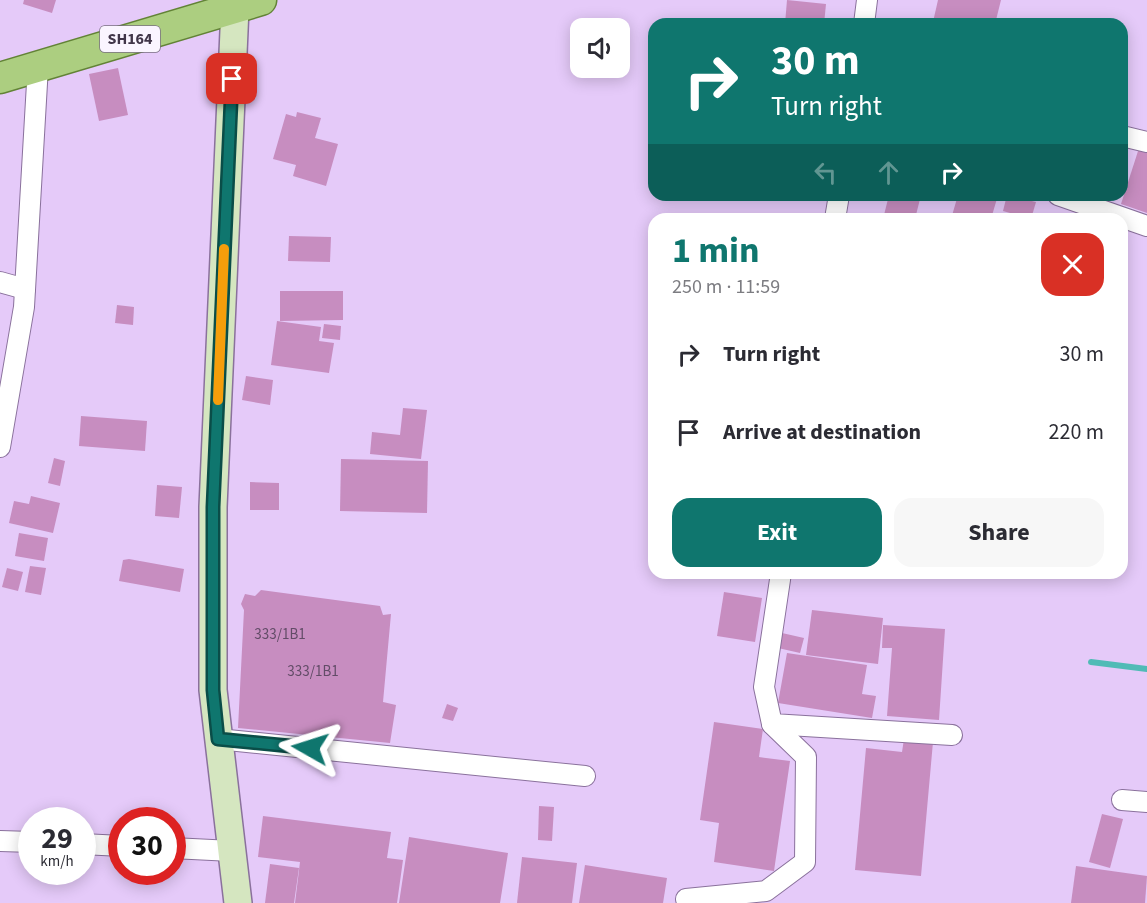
<!DOCTYPE html>
<meta charset="utf-8">
<style>
:root{--surface:#fff;--page:#f7f7f7;--text:#2b2b33;--muted:#7c7c81;--accent:#0f766e}
body{margin:0;font-family:"Source Sans 3",sans-serif;background:var(--page);color:var(--text);height:100vh;display:flex;flex-direction:column;font-size:22px;white-space:nowrap}
*{box-sizing:border-box;margin:0}
p{font-size:20px;color:var(--muted)}
.icon{flex:none;width:33px;height:33px;fill:none;stroke:currentColor;stroke-width:2;stroke-linecap:round;stroke-linejoin:round}
.map{position:relative;flex:1;overflow:hidden}
.sheet{position:absolute;left:648px;top:213px;width:480px;height:366px;display:flex;flex-direction:column;background:var(--surface);border-radius:18px;box-shadow:0 3px 15px #0003}
.sheet>*{flex:none}
.banner{position:absolute;left:648px;top:18px;width:480px;height:183px;border-radius:18px;box-shadow:0 3px 15px #0003;background:#0f766e;color:#fff;overflow:hidden}
.tools{position:absolute;left:570px;top:18px;display:grid;gap:12px}
.tools a{display:grid;place-items:center;width:60px;height:60px;border-radius:12px;background:var(--surface);box-shadow:0 3px 15px #0003;font-size:30px}
.speed{position:absolute;left:18px;top:807px;display:flex;gap:12px;font-size:30px;font-weight:700;text-align:center}
.speed>*{display:grid;place-content:center;width:78px;height:78px;border-radius:50%;background:var(--surface);box-shadow:0 3px 15px #0003;line-height:1}
.speed small{font-size:15px;font-weight:400}
.speed .limit{border:9px solid #d22;background:#fff;color:#111}
.pin{position:absolute;display:grid;place-items:center;width:51px;height:51px;color:#fff;margin:-26px;border-radius:12px;box-shadow:0 3px 9px #0006}
.me{position:absolute;width:66px;margin:-33px;rotate:276deg;stroke-linejoin:round;filter:drop-shadow(0 0 4px #0008)}
.turn{display:flex;align-items:center;gap:21px;height:126px;padding:0 24px;font-size:27px}
.turn .icon{width:78px;height:78px;stroke-width:2.5}
.turn b{display:block;font-size:42px;line-height:51px}
.lanes{display:flex;align-items:center;height:57px;padding:0 24px;background:#0003;justify-content:center;gap:30px;direction:ltr}
.lanes .off{opacity:.35}
.round{display:grid;place-items:center;flex:none;width:63px;height:63px;border-radius:18px;background:var(--page)}
.head{display:flex;align-items:center;justify-content:space-between;height:102px;padding:0 24px}
h1{font-size:36px;font-weight:700;line-height:45px;color:var(--accent)}
.cta{display:flex;gap:12px;margin-top:auto;padding:12px 24px}
.cta a{flex:1;height:69px;border-radius:18px;background:var(--accent);color:#fff;font-size:24px;font-weight:700;line-height:69px;text-align:center}
.cta a+a{background:var(--page);color:var(--text)}
ul{padding:0;list-style:none}
li{display:flex;align-items:center;gap:18px;height:78px;padding:0 24px}
li div{flex:1}
li b{display:block;font-size:22px}
li em{font-style:normal}
.map>svg:first-child{display:block}
.lines{fill:none;stroke-linecap:round;stroke-linejoin:round}
.stream{stroke:#50bbb6;stroke-width:6}
.building{fill:#c78dc0}
.street-casing{stroke:#8a719c;stroke-width:22}
.secondary-casing{stroke:#8a719c;stroke-width:30}
.primary-casing{stroke:#628336;stroke-width:33}
.street{stroke:#fff;stroke-width:20}
.secondary{stroke:#d5e6c0;stroke-width:27}
.primary{stroke:#acce80;stroke-width:30}
.route-casing{stroke:#0a4d48;stroke-width:15}
.route{stroke:#0f766e;stroke-width:10}
.slow{stroke:#f59e0b;stroke-width:10}
.labels{text-anchor:middle;dominant-baseline:central;stroke-width:5;stroke-linejoin:round;paint-order:stroke}
.number-label{font-size:15px;fill:#624c67}
.shield{fill:#faf5ff;stroke:#786f80;stroke-width:1.5}
.shield-label{font-size:16px;font-weight:bold;fill:#413649}
</style>
<div class="map">
<svg width="1147" height="903" viewBox="0 0 1147 903">
<rect width="100%" height="100%" fill="#e5caf9"/>
<g class="lines">
<polyline class="stream" points="1091,662 1147,669"/>
</g>
<g class="building">
<polygon points="24,0 56,0 52,13 23,4"/>
<polygon points="787,0 826,4 824,24 785,24"/>
<polygon points="938,0 1001,0 995,24 933,22"/>
<polygon points="118,68 128,115 99,121 89,74"/>
<polygon points="297,112 321,118 315,138 338,144 326,186 293,176 296,165 273,159 286,114 296,117"/>
<polygon points="1139,148 1147,151 1147,213 1121,204"/>
<polygon points="889,195 921,195 915,219 883,219"/>
<polygon points="958,195 998,195 991,219 951,219"/>
<polygon points="1007,195 1036,202 1031,219 1003,211"/>
<polygon points="289,236 331,237 330,262 288,261"/>
<polygon points="280,291 343,291 343,320 280,321"/>
<polygon points="117,305 134,307 133,325 115,323"/>
<polygon points="277,321 321,327 319,341 334,343 329,373 271,365"/>
<polygon points="324,324 341,326 340,340 322,338"/>
<polygon points="246,376 273,380 270,405 242,400"/>
<polygon points="403,408 427,410 421,459 370,454 372,432 400,435"/>
<polygon points="81,416 147,421 145,451 79,446"/>
<polygon points="54,458 65,461 60,486 48,483"/>
<polygon points="341,459 428,461 427,513 340,511"/>
<polygon points="250,482 279,483 279,510 250,510"/>
<polygon points="157,485 182,487 179,518 155,516"/>
<polygon points="31,496 60,503 53,533 9,523 14,501 29,504"/>
<polygon points="19,533 48,538 44,561 15,556"/>
<polygon points="129,559 184,569 180,592 119,581 123,560"/>
<polygon points="30,566 46,568 41,595 25,592"/>
<polygon points="7,568 23,572 18,591 2,587"/>
<polygon points="261,590 380,606 383,615 391,614 383,702 396,705 390,743 238,728 244,610 241,604 245,594 255,596"/>
<polygon points="724,592 762,598 755,642 717,636"/>
<polygon points="812,610 883,618 878,664 806,655"/>
<polygon points="883,625 945,629 939,720 887,716 892,648 882,648"/>
<polygon points="782,633 804,638 800,653 778,648"/>
<polygon points="787,653 867,665 862,694 876,696 872,718 778,703"/>
<polygon points="447,704 458,708 453,721 442,718"/>
<polygon points="714,722 763,729 759,757 790,761 774,871 714,862 719,823 700,820"/>
<polygon points="904,739 933,742 921,876 855,870 866,748 902,752"/>
<polygon points="539,806 554,807 552,841 538,840"/>
<polygon points="1102,814 1123,819 1110,868 1089,862"/>
<polygon points="263,816 391,832 387,858 403,860 397,903 295,903 300,862 258,857"/>
<polygon points="409,837 508,853 500,903 399,903"/>
<polygon points="522,857 577,863 572,903 517,903"/>
<polygon points="270,864 299,868 294,903 265,903"/>
<polygon points="585,865 667,878 663,903 579,903"/>
<polygon points="1076,866 1147,876 1145,903 1071,903"/>
</g>
<g class="lines">
<g class="street-casing">
<g id="street">
<polyline points="864,24 867,0"/>
<polyline points="1122,136 1147,142"/>
<polyline points="1058,195 1147,226"/>
<polyline points="835,219 839,195"/>
<polyline points="0,282 25,289"/>
<polyline points="0,447 24,307 38,66"/>
<polyline points="781,573 764,687 772,724 952,735"/>
<polyline points="218,739 585,776"/>
<polyline points="1122,800 1147,802"/>
<polyline points="0,841 32,842"/>
<polyline points="82,844 122,846"/>
<polyline points="172,848 232,851"/>
<polyline points="686,899 766,891 805,862 806,757 772,724"/>
</g>
</g>
<g class="secondary-casing">
<polyline id="secondary" points="235,8 213,507 213,690 238,903"/>
</g>
<g class="primary-casing">
<polyline id="primary" points="0,78 261,0"/>
</g>
<use href="#street" class="street"/>
<use href="#secondary" class="secondary"/>
<use href="#primary" class="primary"/>
</g>
<g class="lines">
<g class="route-casing">
<polyline id="route" points="232,79 213,507 213,690 218,739 310,748"/>
</g>
<use href="#route" class="route"/>
<polyline class="slow" points="218,400 224,249"/>
</g>
<g class="labels">
<g class="number-label">
<text x="280" y="634">333/1B1</text>
<text x="313" y="671">333/1B1</text>
</g>
<rect class="shield" x="100" y="26" width="60" height="26" rx="4.5"/>
<g class="shield-label">
<text x="130" y="39">SH164</text>
</g>
</g>
</svg>
<div class="tools">
<a><svg class="icon" aria-label="sound" viewBox="0 0 24 24"><path d="M4 9h4l5-4v14l-5-4H4zM17 9q2 3 0 6"/></svg></a>
</div>
<div class="speed"><div>29<small>km/h</small></div><div class="limit">30</div></div>
<div class="pin" style="left:232px;top:79px;background:#d93025"><svg class="icon" aria-label="arrive" viewBox="0 0 24 24"><path d="M6 21V4h12l-3 4 3 4H6"/></svg></div>
<svg class="me" style="left:310px;top:748px" viewBox="-20 -20 40 40"><path d="M0-17L14 15 0 8-14 15z" fill="#0f766e" stroke="#fff" stroke-width="4"/></svg>
<div class="banner">
<div class="turn"><svg class="icon" aria-label="right" viewBox="0 0 24 24"><path d="M7 20v-9h11M14 6l5 5-5 5"/></svg><div><b>30 m</b>Turn right</div></div>
<div class="lanes"><svg class="icon off" aria-label="left" viewBox="0 0 24 24"><path d="M17 20v-9H6M10 6l-5 5 5 5"/></svg><svg class="icon off" aria-label="ahead" viewBox="0 0 24 24"><path d="M12 20V5M6 11l6-6 6 6"/></svg><svg class="icon" aria-label="right" viewBox="0 0 24 24"><path d="M7 20v-9h11M14 6l5 5-5 5"/></svg></div>
</div>
<section class="sheet">
<div class="head"><div><h1>1 min</h1><p>250 m · 11:59</p></div><a class="round" style="background:#d93025;color:#fff"><svg class="icon" aria-label="close" viewBox="0 0 24 24"><path d="M6 6l12 12M18 6L6 18"/></svg></a></div>
<ul>
<li><svg class="icon" aria-label="right" viewBox="0 0 24 24"><path d="M7 20v-9h11M14 6l5 5-5 5"/></svg><div><b>Turn right</b></div><em>30 m</em></li>
<li><svg class="icon" aria-label="arrive" viewBox="0 0 24 24"><path d="M6 21V4h12l-3 4 3 4H6"/></svg><div><b>Arrive at destination</b></div><em>220 m</em></li>
</ul>
<div class="cta"><a>Exit</a><a>Share</a></div>
</section>
</div>
